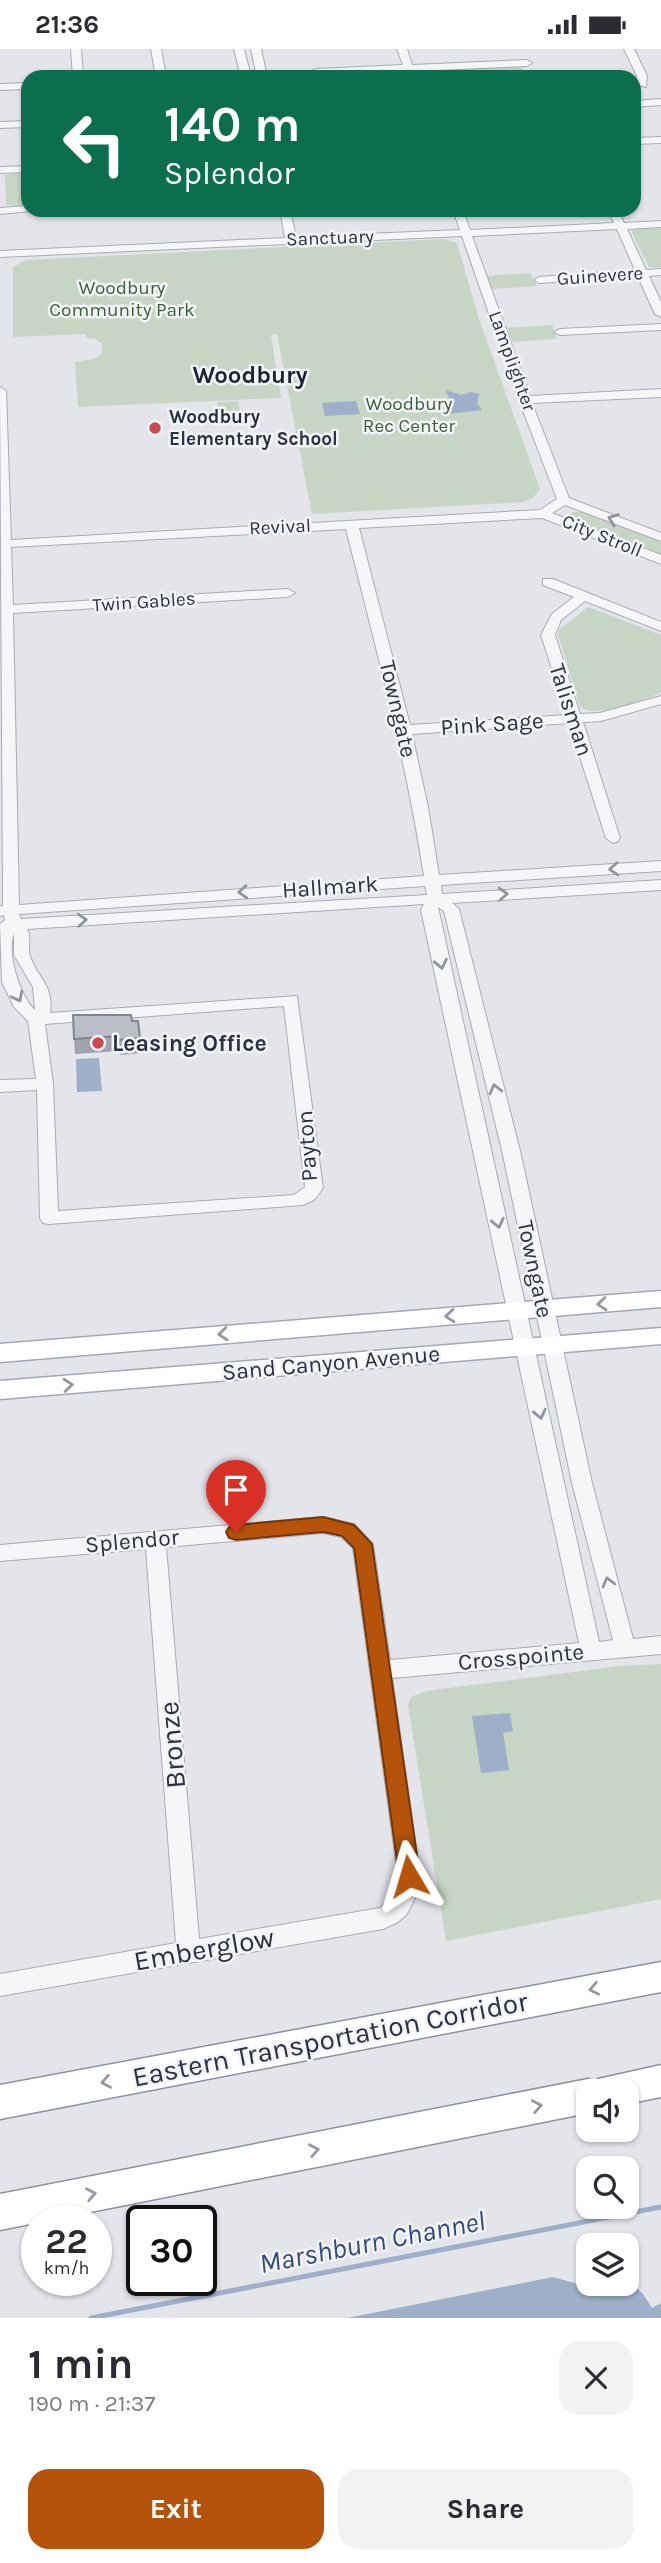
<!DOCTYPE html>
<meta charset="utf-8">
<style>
:root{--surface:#fff;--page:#f2f2f3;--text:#2b2b33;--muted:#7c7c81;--accent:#b45309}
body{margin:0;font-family:Karla,sans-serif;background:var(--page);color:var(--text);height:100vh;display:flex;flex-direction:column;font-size:26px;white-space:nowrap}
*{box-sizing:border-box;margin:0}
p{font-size:23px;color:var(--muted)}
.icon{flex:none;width:38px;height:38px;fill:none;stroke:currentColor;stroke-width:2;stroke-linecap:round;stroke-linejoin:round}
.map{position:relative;height:2269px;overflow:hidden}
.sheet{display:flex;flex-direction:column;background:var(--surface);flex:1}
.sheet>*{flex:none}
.guide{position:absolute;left:21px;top:21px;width:620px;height:147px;border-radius:21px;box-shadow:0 2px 5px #0004;background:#0b6e4f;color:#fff;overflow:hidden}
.tools{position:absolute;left:576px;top:2030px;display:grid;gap:14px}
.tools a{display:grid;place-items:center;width:63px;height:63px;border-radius:14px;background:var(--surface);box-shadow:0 2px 5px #0004;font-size:35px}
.speed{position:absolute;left:21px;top:2156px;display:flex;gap:14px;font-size:35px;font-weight:700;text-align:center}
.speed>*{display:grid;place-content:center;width:91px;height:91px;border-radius:50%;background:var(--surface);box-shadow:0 2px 5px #0004;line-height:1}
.speed small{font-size:18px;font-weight:400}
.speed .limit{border:4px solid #111;border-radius:10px;background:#fff;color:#111}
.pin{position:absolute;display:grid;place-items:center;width:60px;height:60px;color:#fff;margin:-72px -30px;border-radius:50% 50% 50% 0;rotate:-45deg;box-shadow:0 0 7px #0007}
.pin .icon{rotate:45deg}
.me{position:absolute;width:77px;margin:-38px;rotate:353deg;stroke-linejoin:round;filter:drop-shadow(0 0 5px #0008)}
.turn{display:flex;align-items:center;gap:24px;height:147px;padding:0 28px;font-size:32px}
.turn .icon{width:91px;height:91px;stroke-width:2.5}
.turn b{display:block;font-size:49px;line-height:60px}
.round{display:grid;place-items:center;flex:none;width:74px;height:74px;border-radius:21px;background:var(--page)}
.overview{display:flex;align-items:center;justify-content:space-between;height:119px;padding:0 28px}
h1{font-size:42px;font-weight:700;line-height:52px}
.button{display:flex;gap:14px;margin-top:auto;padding:14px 28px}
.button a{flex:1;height:80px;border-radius:21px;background:var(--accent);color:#fff;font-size:28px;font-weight:700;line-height:80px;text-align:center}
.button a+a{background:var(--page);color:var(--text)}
.status{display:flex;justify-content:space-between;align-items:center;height:49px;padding:0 35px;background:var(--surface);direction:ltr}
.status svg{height:19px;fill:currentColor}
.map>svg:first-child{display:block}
.green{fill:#c6d5c4}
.water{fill:#9eafca}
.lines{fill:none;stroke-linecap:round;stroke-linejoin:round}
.stream{stroke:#9eafca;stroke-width:5}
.minor-casing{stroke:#a8abb5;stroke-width:2}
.major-casing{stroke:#a2a8b7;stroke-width:3}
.highway-casing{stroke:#8a91a2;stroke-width:3}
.minor{fill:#f6f6f9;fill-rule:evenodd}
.major{fill:#fff;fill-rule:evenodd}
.highway{fill:#fff;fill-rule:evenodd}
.wall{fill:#a0a3ac}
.building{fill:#babec8;stroke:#82858c;stroke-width:2}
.oneway{stroke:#90949e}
.oneway2{stroke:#9598a1}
.route{fill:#b45309;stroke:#753606;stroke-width:2}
.poi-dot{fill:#ce494f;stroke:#f3f4f8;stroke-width:2.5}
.labels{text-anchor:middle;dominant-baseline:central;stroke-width:5;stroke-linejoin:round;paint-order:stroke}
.far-street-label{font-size:19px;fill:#2b3143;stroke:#f3f4f8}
.far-park-label{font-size:19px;fill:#3b5f38;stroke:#f3f4f8}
.far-poi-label{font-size:19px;font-weight:bold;fill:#2b3143;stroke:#f3f4f8;text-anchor:start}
.street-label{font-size:23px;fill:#2b3143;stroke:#f3f4f8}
.poi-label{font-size:23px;font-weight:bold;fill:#2b3143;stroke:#f3f4f8;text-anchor:start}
.far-district-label{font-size:24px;font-weight:bold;fill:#1d2234;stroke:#f3f4f8}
.near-street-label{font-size:28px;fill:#2b3143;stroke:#f3f4f8}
.near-water-label{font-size:28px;font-style:italic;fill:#344b77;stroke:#f3f4f8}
</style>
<div class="status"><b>21:36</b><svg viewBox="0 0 49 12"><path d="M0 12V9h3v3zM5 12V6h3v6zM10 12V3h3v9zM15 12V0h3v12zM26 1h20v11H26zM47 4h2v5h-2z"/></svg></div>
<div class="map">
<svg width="661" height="2269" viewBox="0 0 661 2269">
<rect width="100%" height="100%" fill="#e3e5eb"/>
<g class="green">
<polygon points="516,17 521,18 525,28 421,28 419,22"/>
<polygon points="28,123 28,157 6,156 5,126"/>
<polygon points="661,178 661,219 649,218 631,182 637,179"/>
<polygon points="444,190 457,194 479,270 540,440 533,449 524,453 312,465 277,285 271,286 281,349 78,358 75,313 94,310 102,305 102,294 95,290 86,289 85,285 13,288 13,218 26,211"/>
<polygon points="530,224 537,237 491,240 485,227"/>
<polygon points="552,276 557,290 509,293 503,279"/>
<polygon points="238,352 242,371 211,372 209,361 218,360 217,353"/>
<polygon points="572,463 583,463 661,493 661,507 570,469 568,467"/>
<path d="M588 558 661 586V644C642 651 598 670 580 658L558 586 560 580Z"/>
<polygon points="661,1615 661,1850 446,1892 408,1656 411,1648 426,1642 620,1617"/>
</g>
<g class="water">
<polygon points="445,341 461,346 471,343 479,345 477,354 482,361 448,365 445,354 452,353"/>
<polygon points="356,352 360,365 325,367 322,354"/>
<polygon points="99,1009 102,1042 77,1043 76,1010"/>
<polygon points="510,1664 513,1682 503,1684 509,1721 481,1724 472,1667"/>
<polygon points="553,2228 585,2237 588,2232 588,2235 626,2235 627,2229 643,2245 652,2259 661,2254 661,2269 347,2269"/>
</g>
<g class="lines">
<polyline class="stream" points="91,2269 661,2158"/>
<g class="minor-casing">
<g id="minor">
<polygon points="71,0 81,0 83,28 73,28"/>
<polygon points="151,0 161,0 166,28 156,28"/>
<polygon points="234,0 244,0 251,28 241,28"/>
<polygon points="251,0 261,0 267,28 257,28"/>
<polygon points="397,0 407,0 412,16 527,11 532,14 527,17 414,22 417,28 407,28 405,22 298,28 316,20 403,16"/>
<polygon points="624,0 634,0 647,27 646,38 638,36 637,27"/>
<polygon points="28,34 28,40 0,41 0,35"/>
<polygon points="661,50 661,56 634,58 634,52"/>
<polygon points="28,72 28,78 0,79 0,73"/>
<polygon points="661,88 661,94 634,95 634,89"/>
<polygon points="28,117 28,123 0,124 0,118"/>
<polygon points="28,157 28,161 32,162 0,165 0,159"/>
<path d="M280 161H290L296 188 460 181 453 161H463L470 181 614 174 608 161H618L624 174 661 172V178L627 180 646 221 661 220V226L649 227 661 253V268L655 265 638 228 539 234 534 231 539 228 635 221 617 180 472 187 530 347 661 340V348L532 354 569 449 661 484V492L565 456 552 464 661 506V515L542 469 359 479 410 676 567 666 541 586 552 565 574 548 543 536V530H553L661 573V582L585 552 561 571 555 586 580 665 600 664 661 647V655L601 672 583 673 620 789 618 792 613 794 606 789 569 674 412 685 428 758 439 826 661 812V822L441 836 442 845 661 831V841L452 854 459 860 521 1106 592 1434 633 1590 661 1587V1605L392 1629 420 1827 416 1847 407 1865 398 1873 383 1880 0 1947V1925L176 1894 146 1500 0 1512V1496L323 1468 354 1475 373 1495 390 1611 579 1594 421 861 424 855 27 880C32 888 27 898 30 907 38 930 54 936 50 964L297 947 323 1139 314 1151 303 1156 49 1175 43 1174 40 1169 37 1041 0 1043V1031L36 1030 28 972 14 958 2 933 0 875 5 871 4 866 0 867V857H3L0 338 6 342 11 491 540 461 557 450 519 351 462 187 0 208V202L285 189ZM346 480C375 595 406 710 424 827L19 856 13 564 288 548 295 544 288 540 13 556 11 498ZM425 837 427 846 21 870 19 865ZM438 858 444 862 503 1106 572 1434 613 1591 599 1593ZM14 885V906L33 938 35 961C20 947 6 904 14 885ZM284 957 305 1138 294 1146 58 1162 53 1035 45 975ZM323 1484 341 1488 353 1499 398 1827 393 1847 380 1859 199 1890 166 1498Z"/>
<polygon points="661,275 661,281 560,286 554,283 560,280"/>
</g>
</g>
<g class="major-casing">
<g id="major">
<polygon points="661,1242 661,1258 0,1313 0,1295"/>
<polygon points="661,1279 661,1295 0,1350 0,1332"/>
</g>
</g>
<g class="highway-casing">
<g id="highway">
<polygon points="661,1913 661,1943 0,2070 0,2036"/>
<polygon points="661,2016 661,2048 626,2055 626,2042 588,2042 588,2064 0,2181 0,2145 588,2030 597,2034 598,2030"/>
</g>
</g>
<use href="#minor" class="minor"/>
<use href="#major" class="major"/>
<use href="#highway" class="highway"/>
</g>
<polygon class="wall" points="132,972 140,989 141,1004 120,1006 119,1002 75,1005 74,990"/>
<polygon class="building" points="73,966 131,966 132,972 138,972 140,989 118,991 118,987 74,990"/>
<defs><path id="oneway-chevron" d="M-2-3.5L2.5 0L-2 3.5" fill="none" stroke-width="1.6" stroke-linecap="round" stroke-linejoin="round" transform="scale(1.75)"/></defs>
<g class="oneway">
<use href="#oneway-chevron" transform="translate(613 470) rotate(-159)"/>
<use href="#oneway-chevron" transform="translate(614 820) rotate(176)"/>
<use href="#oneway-chevron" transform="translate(243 843) rotate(176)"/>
<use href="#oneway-chevron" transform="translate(503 845) rotate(-3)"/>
<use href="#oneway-chevron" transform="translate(82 871) rotate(-3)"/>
<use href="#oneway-chevron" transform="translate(441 915) rotate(78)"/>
<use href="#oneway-chevron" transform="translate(18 948) rotate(62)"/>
<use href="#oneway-chevron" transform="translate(495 1040) rotate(-104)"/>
<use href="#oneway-chevron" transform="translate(498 1174) rotate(78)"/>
<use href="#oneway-chevron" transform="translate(540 1365) rotate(78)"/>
<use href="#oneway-chevron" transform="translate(608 1533) rotate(-105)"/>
</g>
<g class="oneway2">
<use href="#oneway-chevron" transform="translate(602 1255) rotate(175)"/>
<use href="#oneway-chevron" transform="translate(450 1267) rotate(175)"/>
<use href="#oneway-chevron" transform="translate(223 1285) rotate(175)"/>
<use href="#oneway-chevron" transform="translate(68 1336) rotate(-5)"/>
<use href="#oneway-chevron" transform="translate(594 1940) rotate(169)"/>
<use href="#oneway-chevron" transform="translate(106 2033) rotate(169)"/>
<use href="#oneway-chevron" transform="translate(537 2057) rotate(-11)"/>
<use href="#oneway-chevron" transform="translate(314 2101) rotate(-11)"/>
<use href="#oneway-chevron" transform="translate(91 2145) rotate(-11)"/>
</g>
<polygon class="route" points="323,1468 354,1476 372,1495 420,1827 417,1833 409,1836 402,1833 399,1827 354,1499 342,1487 323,1483 236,1491 229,1489 226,1483 229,1478 236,1476"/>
<g class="poi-dot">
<circle cx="155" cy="379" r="7"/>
<circle cx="98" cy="994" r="7"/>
</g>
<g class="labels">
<g class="far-street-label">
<text transform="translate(330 189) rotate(-2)">Sanctuary</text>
<text transform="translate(600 227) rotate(-4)">Guinevere</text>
<text transform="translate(512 312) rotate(70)">Lamplighter</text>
<text transform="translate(280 478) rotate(-3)">Revival</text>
<text transform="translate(602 487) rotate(22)">City Stroll</text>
<text transform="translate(144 553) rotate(-4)">Twin Gables</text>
</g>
<g class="far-park-label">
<text x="122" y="239">Woodbury<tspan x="122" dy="22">Community Park</tspan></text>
<text x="409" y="355">Woodbury<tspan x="409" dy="22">Rec Center</tspan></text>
</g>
<g class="far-poi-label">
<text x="169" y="368">Woodbury<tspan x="169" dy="22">Elementary School</tspan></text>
</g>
<g class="street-label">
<text transform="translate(398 660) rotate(77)">Towngate</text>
<text transform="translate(571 661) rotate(72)">Talisman</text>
<text transform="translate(492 675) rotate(-4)">Pink Sage</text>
<text transform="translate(330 838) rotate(-4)">Hallmark</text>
<text transform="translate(307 1097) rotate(-94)">Payton</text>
<text transform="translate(535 1220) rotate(78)">Towngate</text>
<text transform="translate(331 1314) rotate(-5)">Sand Canyon Avenue</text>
<text transform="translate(132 1492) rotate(-5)">Splendor</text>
<text transform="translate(521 1608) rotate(-5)">Crosspointe</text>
</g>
<g class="poi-label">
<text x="112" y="994">Leasing Office</text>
</g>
<g class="far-district-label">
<text x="250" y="326">Woodbury</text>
</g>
<g class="near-street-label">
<text transform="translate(172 1696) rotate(-95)">Bronze</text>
<text transform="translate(204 1900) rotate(-10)">Emberglow</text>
<text transform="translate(330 1990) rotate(-11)">Eastern Transportation Corridor</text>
</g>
<g class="near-water-label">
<text transform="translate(372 2193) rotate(-11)">Marshburn Channel</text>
</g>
</g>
</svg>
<div class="tools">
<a><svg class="icon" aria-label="sound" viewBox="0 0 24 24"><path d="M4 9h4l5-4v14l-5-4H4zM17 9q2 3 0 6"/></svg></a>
<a><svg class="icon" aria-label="search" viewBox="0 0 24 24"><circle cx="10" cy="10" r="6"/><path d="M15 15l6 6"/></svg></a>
<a><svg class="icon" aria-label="layers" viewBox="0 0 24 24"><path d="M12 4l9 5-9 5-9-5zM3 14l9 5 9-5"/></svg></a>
</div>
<div class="speed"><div>22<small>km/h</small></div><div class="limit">30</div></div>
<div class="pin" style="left:236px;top:1483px;background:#d93025"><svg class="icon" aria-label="arrive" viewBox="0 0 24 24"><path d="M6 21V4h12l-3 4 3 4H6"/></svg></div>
<svg class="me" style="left:409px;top:1827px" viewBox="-20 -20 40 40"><path d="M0-17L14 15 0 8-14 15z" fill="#b45309" stroke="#fff" stroke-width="4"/></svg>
<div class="guide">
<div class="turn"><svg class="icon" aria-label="left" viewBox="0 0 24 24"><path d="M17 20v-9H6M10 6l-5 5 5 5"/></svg><div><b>140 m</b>Splendor</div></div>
</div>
</div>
<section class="sheet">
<div class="overview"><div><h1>1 min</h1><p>190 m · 21:37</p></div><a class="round"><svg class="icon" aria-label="close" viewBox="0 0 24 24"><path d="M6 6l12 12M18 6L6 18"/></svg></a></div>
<div class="button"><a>Exit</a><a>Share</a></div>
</section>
